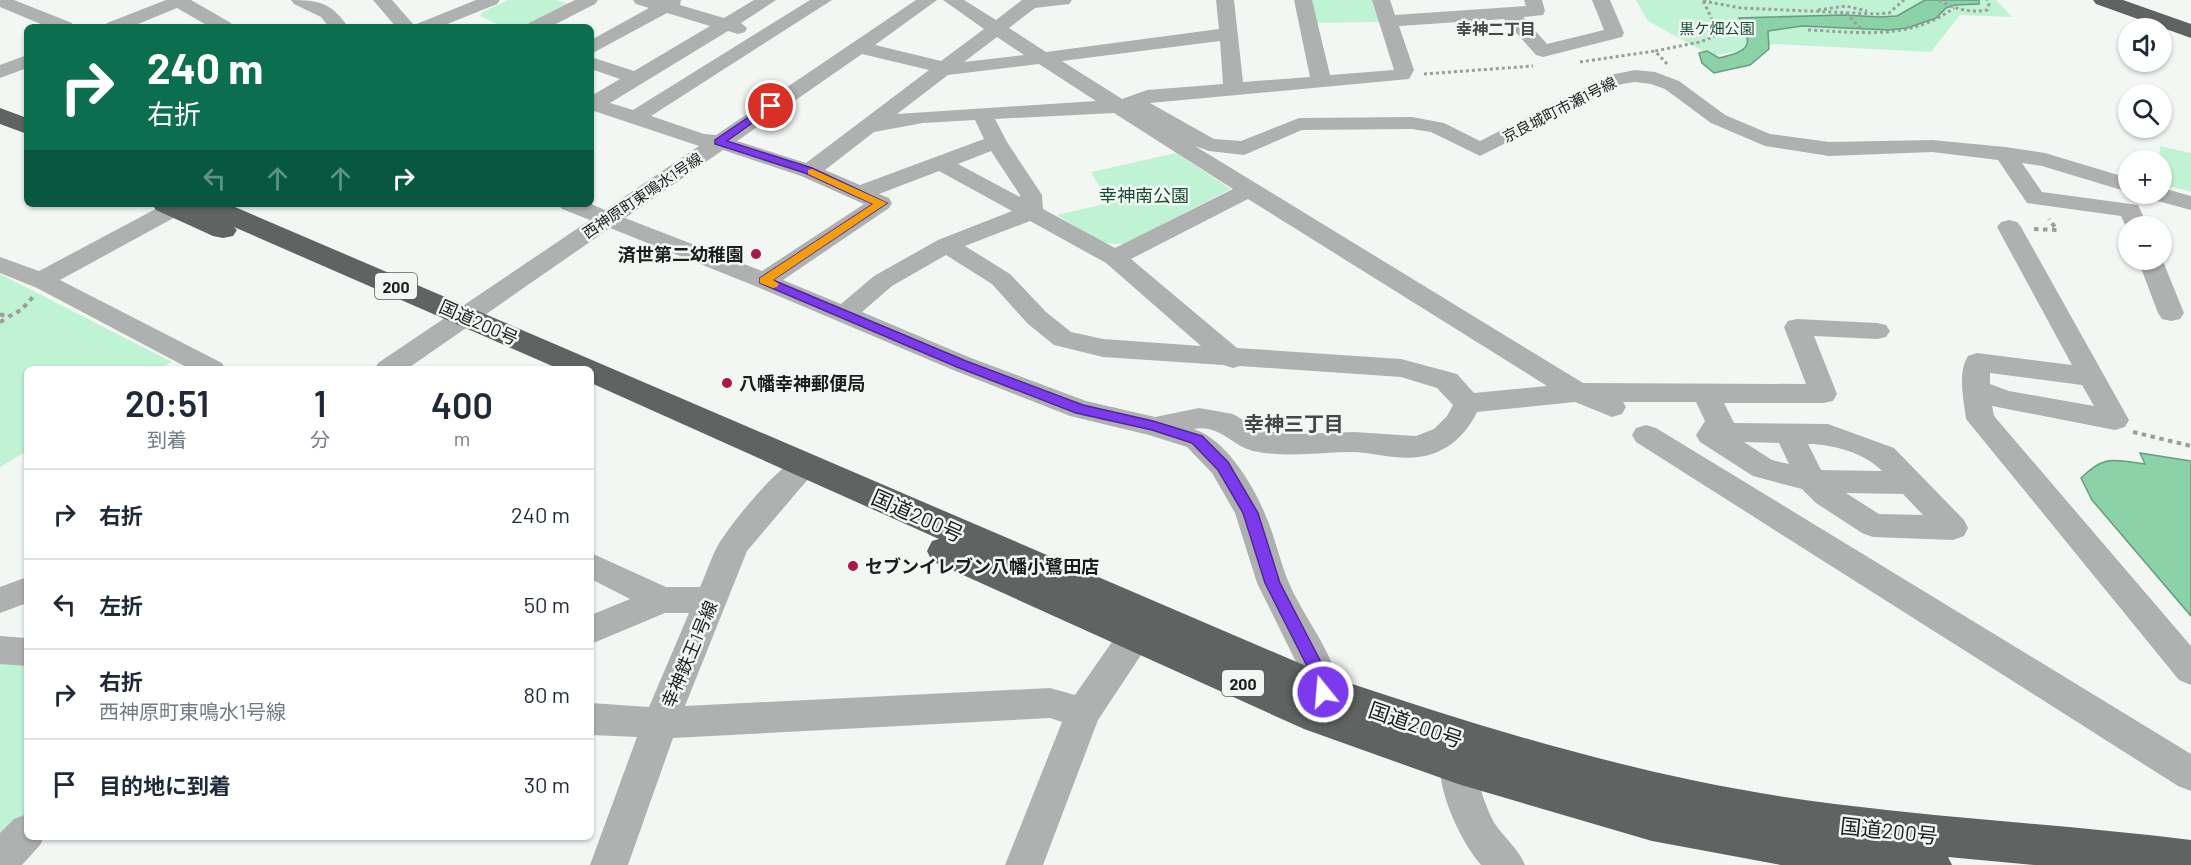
<!DOCTYPE html>
<html lang="ja">
<meta charset="utf-8">
<style>
:root{--surface:#fff;--page:#f2f2f3;--text:#1f2937;--muted:#747a83;--line:#e0e1e3}
body{margin:0;font-family:Barlow,"Noto Sans JP",sans-serif;background:var(--page);color:var(--text);height:100vh;display:flex;flex-direction:column;font-size:22px;white-space:nowrap}
*{box-sizing:border-box;margin:0}
p{font-size:20px;color:var(--muted)}
.icon{flex:none;width:33px;height:33px;fill:none;stroke:currentColor;stroke-width:2;stroke-linecap:round;stroke-linejoin:round}
.map{position:relative;flex:1;overflow:hidden}
.side{position:absolute;left:24px;top:366px;width:570px;height:474px;display:flex;flex-direction:column;background:var(--surface);border-radius:9px;box-shadow:0 2px 4px #0004}
.side>*{flex:none}
.hud{position:absolute;left:24px;top:24px;width:570px;height:183px;border-radius:9px;box-shadow:0 2px 4px #0004;background:#0b6e4f;color:#fff;overflow:hidden}
.buttons{position:absolute;left:2118px;top:18px;display:grid;gap:12px}
.buttons a{display:grid;place-items:center;width:54px;height:54px;border-radius:50%;background:var(--surface);box-shadow:0 2px 4px #0004;font-size:30px}
.pin{position:absolute;display:grid;place-items:center;width:51px;height:51px;color:#fff;margin:-26px;border:3px solid #fff;border-radius:50%;box-shadow:0 2px 6px #0007}
.me{position:absolute;width:66px;margin:-33px;rotate:343deg;stroke-linejoin:round;filter:drop-shadow(0 0 4px #0008)}
.turn{display:flex;align-items:center;gap:21px;height:126px;padding:0 24px;font-size:27px}
.turn .icon{width:78px;height:78px;stroke-width:2.5}
.turn b{display:block;font-size:42px;line-height:51px}
.lanes{display:flex;align-items:center;height:57px;padding:0 24px;background:#0003;justify-content:center;gap:30px;direction:ltr}
.lanes .off{opacity:.35}
.eta{display:flex;justify-content:space-evenly;align-items:center;height:102px;text-align:center}
.eta b{font-size:36px;font-weight:600;line-height:42px}
ul{padding:0;list-style:none}
li{display:flex;align-items:center;gap:18px;height:90px;padding:0 24px;border-top:2px solid var(--line)}
li div{flex:1}
li b{display:block;font-size:22px}
li em{font-style:normal}
.map>svg:first-child{display:block}
.green{fill:#bff3d4}
.water{fill:#8bd2a9;stroke:#6a9c7f;stroke-width:1.5}
.lines{fill:none;stroke-linecap:round;stroke-linejoin:round}
.path-far1{stroke:#9b9e9c;stroke-width:3;stroke-dasharray:3 3;stroke-linecap:butt}
.path{stroke:#9b9e9c;stroke-width:4;stroke-dasharray:4.5 4.5;stroke-linecap:butt}
.minor{fill:#afb1b0;fill-rule:evenodd}
.highway{fill:#606361;fill-rule:evenodd}
.route{fill:#7c3aed;stroke:#51269a;stroke-width:1.5}
.slow{fill:#f59e0b}
.poi-dot{fill:#aa174a;stroke:#f3f7f4;stroke-width:2}
.labels{text-anchor:middle;dominant-baseline:central;stroke-width:5;stroke-linejoin:round;paint-order:stroke}
.far-park-label{font-size:15px;fill:#174e33;stroke:#f3f7f4}
.far-street-label{font-size:15px;fill:#1c1d1c;stroke:#f3f7f4}
.far-neighbourhood-label{font-size:16px;font-weight:bold;fill:#454846;stroke:#f3f7f4}
.shield{fill:#f3f7f4;stroke:#5c5e5d;stroke-width:1.5}
.shield-label{font-size:16px;font-weight:bold;fill:#1c1d1c}
.park-label{font-size:18px;fill:#174e33;stroke:#f3f7f4}
.poi-label{font-size:18px;font-weight:bold;fill:#1c1d1c;stroke:#f3f7f4;text-anchor:start}
.street-label{font-size:18px;fill:#1c1d1c;stroke:#f3f7f4}
.neighbourhood-label{font-size:20px;font-weight:bold;fill:#454846;stroke:#f3f7f4}
.near-street-label{font-size:21px;fill:#1c1d1c;stroke:#f3f7f4}
</style>
<div class="map">
<svg width="2191" height="865" viewBox="0 0 2191 865">
<rect width="100%" height="100%" fill="#f3f7f4"/>
<g class="green">
<polygon points="508,0 556,0 570,4 525,27 503,27 480,16 482,12"/>
<polygon points="1310,0 1373,0 1380,22 1317,23"/>
<polygon points="1636,0 1996,0 2012,17 1960,15 1931,52 1775,44 1712,56 1648,21"/>
<polygon points="2160,146 2191,153 2191,192 2162,184 2162,160 2159,160"/>
<polygon points="1176,153 1231,189 1124,244 1103,243 1057,215 1109,203 1091,172"/>
<polygon points="0,274 172,362 160,369 27,369 27,451 0,467"/>
<polygon points="0,658 27,660 27,822 0,851"/>
</g>
<g class="water">
<path d="M1925 0H1979V4L1955 5 1946 8 1936 18 1907 28 1888 30 1802 26 1768 31 1769 49 1750 65 1714 73 1702 63 1699 53 1707 51 1719 58C1749 51 1755 46 1739 18L1843 15 1879 17 1897 16Z"/>
<path d="M2140 453 2191 461V616L2092 500 2081 478C2105 454 2114 460 2145 464Z"/>
</g>
<g class="lines">
<g class="path-far1">
<path d="M1939 0C1955 9 1969 13 1987 10L1989 4 1987 0"/>
<polyline points="1703,1 1741,8 1875,14 1889,13 1904,0"/>
<polyline points="1818,10 1846,6 1867,11"/>
<polyline points="1846,13 1863,31"/>
<path d="M1808 30C1861 32 1908 41 1954 8"/>
<polyline points="1580,62 1655,51"/>
<polyline points="1667,64 1655,51 1700,42 1715,36 1714,24 1703,0"/>
<polyline points="1424,74 1533,66"/>
</g>
<g class="path">
<polyline points="2034,229 2057,230 2049,219"/>
<polyline points="0,314 8,317 21,310 33,297"/>
<polyline points="0,322 8,318"/>
<polyline points="2133,432 2191,446"/>
</g>
<g class="minor">
<polygon points="0,0 14,0 72,23 74,27 48,27 0,7"/>
<polygon points="166,0 191,0 231,23 233,27 210,27 177,8 131,27 105,27 107,23"/>
<path d="M291 0C319 0 332 3 348 27H329L321 17 294 4Z"/>
<polygon points="373,0 392,0 414,25 476,0 500,0 497,4 440,27 396,27"/>
<polygon points="575,0 598,0 595,4 550,27 527,27 529,23"/>
<path d="M633 0H681L680 5 724 18 754 0H776L741 23 747 28 745 32 738 34 728 31 610 103 633 110 810 0H832L651 116 704 134 716 135 916 0H937L875 45 941 61 984 29 943 0H964L996 20 1022 0H1072L1069 4 1035 8 1009 28 1046 52 1219 29 1216 0H1234L1243 82 1310 77 1294 0H1312L1330 75 1394 70 1372 0H1390L1395 15 1526 6 1524 0H1542L1545 11 1543 15 1523 17 1547 44 1604 30 1592 0H1610L1624 33 1622 37 1543 57 1536 55 1504 19 1399 26 1414 70 1409 79 1150 103 1214 139 1241 141 1299 118 1412 117 1444 123 1480 141 1610 75 1635 70 1655 72 1679 81 1725 115 1770 134 1829 142 1932 140 2005 147 2045 153 2128 178V192L2042 166 2022 163 2042 192 2138 205 2148 226H2128V231L2121 216 2027 203 1998 160 1932 152 1829 156 1765 146 1711 123 1665 89 1651 84 1635 82 1622 84 1480 156 1431 132 1412 129 1302 130 1244 155 1209 151 1195 146 1583 383 1806 384 1784 327 1788 321 1797 319 1877 323 1886 325 1890 331 1886 337 1877 339 1814 336 1837 394 1833 401 1823 403H1724L1734 423 1828 424 1894 448 1964 520 1968 528 1964 536 1953 540 1873 537 1862 533 1816 503 1802 489 1753 476 1700 442 1696 435 1705 421 1696 402H1623L1626 407 1622 414 1612 417 1575 402 1477 412C1466 435 1446 454 1418 457 1398 460 1375 453 1354 452 1321 452 1286 458 1253 451 1231 445 1219 424 1194 429 1225 439 1253 484 1265 514 1275 536 1279 560 1289 583 1304 618 1333 651 1340 690 1341 699 1336 711 1331 720L1319 724 1307 720 1301 709 1306 692 1299 668 1257 583 1235 513 1212 473 1187 447 1149 435 1070 416 953 370 755 286 610 228 407 369H375L378 363 590 220 562 209 558 204H591L605 210 699 146 591 110V96L620 79 591 69V57L634 71 710 26 667 13 591 54V40L649 8 636 4ZM997 37 1024 55 964 62ZM1220 41 1223 84 1147 90 1122 99 1062 61ZM862 54 929 70 806 163 737 141ZM1039 64 1096 101 897 114 948 75ZM1114 113 1233 189 1115 248 1043 209 1042 195 1007 142 995 119ZM975 120 984 139 860 185 825 170 874 132 923 123ZM723 150 801 176 864 204 762 271 625 218ZM991 151 1020 195V197L958 164ZM939 171 1012 211 938 240 874 276 841 304 783 280 889 208 892 203 889 198 879 194ZM1248 199 1547 386 1474 393 1457 374 1401 359 1237 348 1131 259ZM1030 221 1106 263 1201 346 1103 339 1071 332 1046 312 1010 274 965 246ZM946 255 992 284 1028 324 1054 345 1103 357 1223 365 1233 368 1240 366 1401 377 1437 388 1453 405 1447 416 1434 429 1416 436 1354 432 1297 434 1261 431 1233 414 1199 408 1155 417 1086 401 971 358 862 312 892 286ZM1744 442 1779 443 1789 464 1772 460ZM1808 444C1832 444 1865 453 1882 471L1821 470ZM1846 493 1903 494 1923 515 1879 514Z"/>
<polygon points="27,55 27,68 0,78 0,65"/>
<polygon points="2162,188 2191,196 2191,210 2150,199 2147,194 2162,194"/>
<polygon points="165,204 194,204 190,209 60,280 222,363 225,369 190,369 37,288 0,273 0,257 39,271"/>
<path d="M2009 220 2017 222 2021 227 2129 420 2125 427 2115 430 1992 406 1994 416 2191 646V685L2179 680 1966 419C1964 400 1957 373 1968 356L1977 353 2072 365 1997 227 2001 222ZM1990 373 2082 385 2094 406 2009 391 1990 384Z"/>
<polygon points="2162,259 2184,313 2180,319 2171,321 2162,319 2158,313 2138,260"/>
<polygon points="1646,425 1656,428 2191,754 2191,791 2178,786 1636,442 1632,435 1636,428"/>
<path d="M805 454 815 457 820 465 747 551 685 706 1050 688 1075 695 1123 626 1133 607 1145 603 1157 607 1161 616 1147 646 1098 720 1043 865H1005L1062 722 1050 718 673 738 628 865H590L637 737 591 735V703L649 707 689 613H665L591 644V615L630 599 591 579V553L666 587H700C708 570 713 550 724 536 739 514 781 462 805 454Z"/>
<polygon points="27,577 27,603 0,613 0,587"/>
<polygon points="0,636 27,638 27,666 0,664"/>
<path d="M1463 731 1476 736C1484 753 1474 770 1481 790 1484 800 1489 814 1495 824 1505 839 1518 848 1525 865H1481C1462 843 1440 797 1440 767 1440 756 1446 745 1450 736Z"/>
<polygon points="27,814 27,837 44,837 40,845 22,865 0,865 0,833 14,819"/>
</g>
<g class="highway">
<polygon points="2093,0 2123,0 2191,24 2191,38 2096,4"/>
<polygon points="0,108 27,118 27,134 0,124"/>
<path d="M152 204H187L194 207 192 204H228L1334 678C1498 733 1663 783 1835 804 1953 819 2072 825 2191 840V865H2035L1948 857 1952 865H1781L1652 841 1458 784 1304 729 932 561 927 551 932 541 939 539 591 383V369H559L234 227 237 230 233 236 223 238 213 236 156 210Z"/>
</g>
</g>
<polygon class="route" points="768,104 776,106 727,141 812,168 887,203 773,280 966,361 1083,405 1153,421 1202,436 1228,462 1258,513 1280,583 1324,668 1331,692 1329,697 1323,700 1317,697 1308,668 1265,583 1243,513 1218,470 1192,443 1152,430 1076,413 957,367 760,283 760,278 873,204 805,173 715,144 715,140"/>
<polygon class="slow" points="812,169 887,203 773,280 779,284 777,287 773,288 760,283 760,278 873,204 808,174 808,170"/>
<g class="poi-dot">
<circle cx="756" cy="254" r="6"/>
<circle cx="727" cy="383" r="6"/>
<circle cx="853" cy="566" r="6"/>
</g>
<g class="labels">
<g class="far-park-label">
<text x="1717" y="28">黒ケ畑公園</text>
</g>
<g class="far-street-label">
<text transform="translate(1559 109) rotate(-27)">京良城町市瀬1号線</text>
<text transform="translate(642 195) rotate(-34)">西神原町東鳴水1号線</text>
</g>
<g class="far-neighbourhood-label">
<text x="1496" y="28">幸神二丁目</text>
</g>
<g class="shield">
<rect x="375" y="273" width="42" height="26" rx="4.5"/>
<rect x="1222" y="670" width="42" height="26" rx="4.5"/>
</g>
<g class="shield-label">
<text x="396" y="286">200</text>
<text x="1243" y="683">200</text>
</g>
<g class="park-label">
<text x="1144" y="195">幸神南公園</text>
</g>
<g class="poi-label">
<text x="744" y="254" text-anchor="end">済世第二幼稚園</text>
<text x="739" y="383">八幡幸神郵便局</text>
<text x="865" y="566">セブンイレブン八幡小鷺田店</text>
</g>
<g class="street-label">
<text transform="translate(479 322) rotate(24)">国道200号</text>
<text transform="translate(689 654) rotate(-67)">幸神鉄王1号線</text>
</g>
<g class="neighbourhood-label">
<text x="1294" y="423">幸神三丁目</text>
</g>
<g class="near-street-label">
<text transform="translate(918 515) rotate(24)">国道200号</text>
<text transform="translate(1416 724) rotate(19)">国道200号</text>
<text transform="translate(1889 830) rotate(6)">国道200号</text>
</g>
</g>
</svg>
<div class="buttons">
<a><svg class="icon" aria-label="sound" viewBox="0 0 24 24"><path d="M4 9h4l5-4v14l-5-4H4zM17 9q2 3 0 6"/></svg></a>
<a><svg class="icon" aria-label="search" viewBox="0 0 24 24"><circle cx="10" cy="10" r="6"/><path d="M15 15l6 6"/></svg></a>
<a>+</a>
<a>−</a>
</div>
<div class="pin" style="left:771px;top:106px;background:#d93025"><svg class="icon" aria-label="arrive" viewBox="0 0 24 24"><path d="M6 21V4h12l-3 4 3 4H6"/></svg></div>
<svg class="me" style="left:1323px;top:692px" viewBox="-20 -20 40 40"><circle r="17" fill="#7c3aed" stroke="#fff" stroke-width="3"/><path d="M0-11L8 9 0 5-8 9z" fill="#fff"/></svg>
<div class="hud">
<div class="turn"><svg class="icon" aria-label="right" viewBox="0 0 24 24"><path d="M7 20v-9h11M14 6l5 5-5 5"/></svg><div><b>240 m</b>右折</div></div>
<div class="lanes"><svg class="icon off" aria-label="left" viewBox="0 0 24 24"><path d="M17 20v-9H6M10 6l-5 5 5 5"/></svg><svg class="icon off" aria-label="ahead" viewBox="0 0 24 24"><path d="M12 20V5M6 11l6-6 6 6"/></svg><svg class="icon off" aria-label="ahead" viewBox="0 0 24 24"><path d="M12 20V5M6 11l6-6 6 6"/></svg><svg class="icon" aria-label="right" viewBox="0 0 24 24"><path d="M7 20v-9h11M14 6l5 5-5 5"/></svg></div>
</div>
<section class="side">
<div class="eta">
<div><b>20:51</b><p>到着</p></div>
<div><b>1</b><p>分</p></div>
<div><b>400</b><p>m</p></div>
</div>
<ul>
<li><svg class="icon" aria-label="right" viewBox="0 0 24 24"><path d="M7 20v-9h11M14 6l5 5-5 5"/></svg><div><b>右折</b></div><em>240 m</em></li>
<li><svg class="icon" aria-label="left" viewBox="0 0 24 24"><path d="M17 20v-9H6M10 6l-5 5 5 5"/></svg><div><b>左折</b></div><em>50 m</em></li>
<li><svg class="icon" aria-label="right" viewBox="0 0 24 24"><path d="M7 20v-9h11M14 6l5 5-5 5"/></svg><div><b>右折</b><p>西神原町東鳴水1号線</p></div><em>80 m</em></li>
<li><svg class="icon" aria-label="arrive" viewBox="0 0 24 24"><path d="M6 21V4h12l-3 4 3 4H6"/></svg><div><b>目的地に到着</b></div><em>30 m</em></li>
</ul>
</section>
</div>
